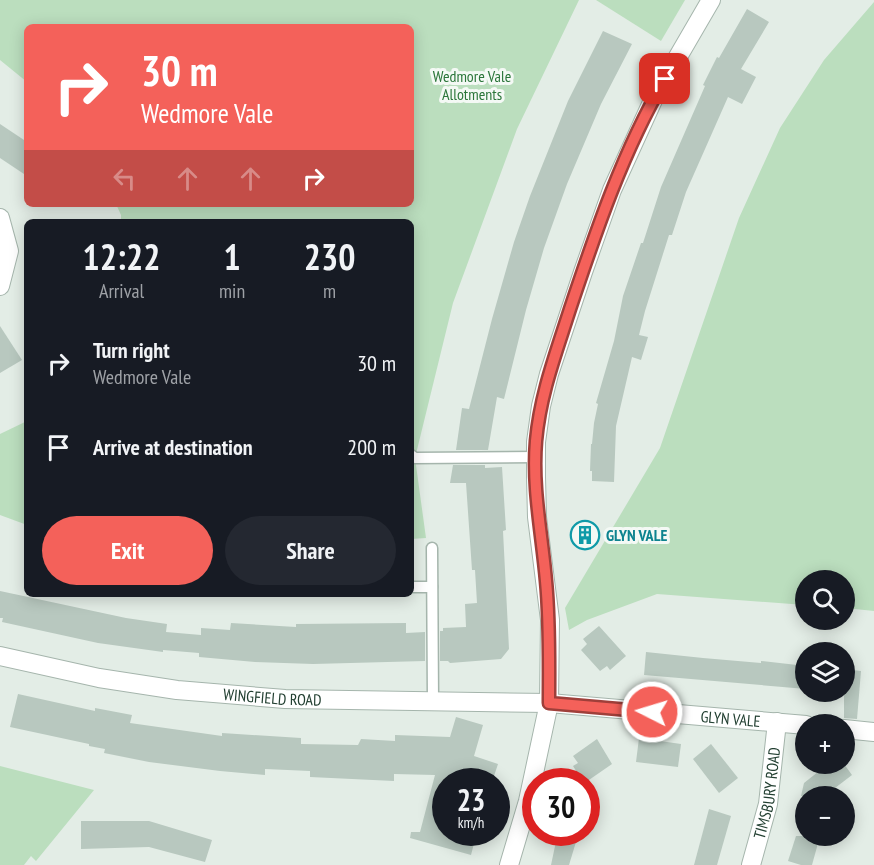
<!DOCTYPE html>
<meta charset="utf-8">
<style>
:root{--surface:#171b24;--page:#242831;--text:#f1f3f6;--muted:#9ea1a6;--accent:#f4615a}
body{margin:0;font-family:"PT Sans Narrow",sans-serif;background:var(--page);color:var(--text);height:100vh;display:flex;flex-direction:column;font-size:22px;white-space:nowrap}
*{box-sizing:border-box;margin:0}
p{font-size:20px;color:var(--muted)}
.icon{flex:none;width:33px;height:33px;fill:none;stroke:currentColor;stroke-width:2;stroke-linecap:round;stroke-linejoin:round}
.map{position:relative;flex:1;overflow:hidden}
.side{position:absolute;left:24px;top:219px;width:390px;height:378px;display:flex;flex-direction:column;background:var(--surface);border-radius:9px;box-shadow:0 3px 15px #0003}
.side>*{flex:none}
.guide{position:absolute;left:24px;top:24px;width:390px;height:183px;border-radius:9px;box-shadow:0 3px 15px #0003;background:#f4615a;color:#fff;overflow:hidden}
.controls{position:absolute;left:795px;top:570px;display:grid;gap:12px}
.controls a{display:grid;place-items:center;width:60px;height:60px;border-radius:50%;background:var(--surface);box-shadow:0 3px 15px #0003;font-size:30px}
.speed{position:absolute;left:432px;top:768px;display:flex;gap:12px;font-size:30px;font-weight:700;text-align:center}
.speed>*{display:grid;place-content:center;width:78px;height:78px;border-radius:50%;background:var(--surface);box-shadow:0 3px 15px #0003;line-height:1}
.speed small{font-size:15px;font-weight:400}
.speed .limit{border:9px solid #d22;background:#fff;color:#111}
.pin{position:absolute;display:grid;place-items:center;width:51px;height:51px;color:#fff;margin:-26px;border-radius:12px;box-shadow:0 3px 9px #0006}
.me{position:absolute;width:66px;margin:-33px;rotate:275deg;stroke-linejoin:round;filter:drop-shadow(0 0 4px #0008)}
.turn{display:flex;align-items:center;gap:21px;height:126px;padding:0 18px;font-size:27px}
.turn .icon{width:78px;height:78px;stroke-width:2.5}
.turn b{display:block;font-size:42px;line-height:51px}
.lanes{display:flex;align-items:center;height:57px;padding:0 18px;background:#0003;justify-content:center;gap:30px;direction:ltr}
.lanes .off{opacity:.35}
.eta{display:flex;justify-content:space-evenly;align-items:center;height:102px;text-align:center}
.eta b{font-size:36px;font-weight:700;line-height:42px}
.primary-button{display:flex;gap:12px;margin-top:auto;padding:12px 18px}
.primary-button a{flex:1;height:69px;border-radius:36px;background:var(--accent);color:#fff;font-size:24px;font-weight:700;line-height:69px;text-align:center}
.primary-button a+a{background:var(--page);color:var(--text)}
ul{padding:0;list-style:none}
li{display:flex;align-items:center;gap:18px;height:84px;padding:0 18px}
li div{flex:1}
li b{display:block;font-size:22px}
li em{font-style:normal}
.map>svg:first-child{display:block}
.green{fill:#bbdebe}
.building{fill:#b8c8bf}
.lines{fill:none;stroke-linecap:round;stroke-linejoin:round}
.service-casing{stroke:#a5b5ac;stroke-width:13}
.minor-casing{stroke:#a5b5ac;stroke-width:20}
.tertiary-casing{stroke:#a5b5ac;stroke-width:20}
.service{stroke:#fff;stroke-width:10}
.minor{stroke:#fff;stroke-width:18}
.tertiary{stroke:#fff;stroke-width:18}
.route-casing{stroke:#9f3f3a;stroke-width:15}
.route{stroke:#f4615a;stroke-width:10}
.labels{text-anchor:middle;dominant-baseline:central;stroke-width:6;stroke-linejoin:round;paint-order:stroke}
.park-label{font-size:16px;fill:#2b763a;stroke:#f4f9f5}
.culture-label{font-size:16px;font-weight:bold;fill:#0d838f;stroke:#f4f9f5;text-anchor:start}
.street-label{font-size:16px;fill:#223f31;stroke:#f4f9f5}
</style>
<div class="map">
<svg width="874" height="865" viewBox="0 0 874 865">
<rect width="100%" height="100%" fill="#e3ede6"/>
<g class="green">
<polygon points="0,0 579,0 517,129 453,303 415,458 426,538 411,539 411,222 121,222 121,215 116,204 411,204 411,27 27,27 27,82 0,60"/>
<polygon points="596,0 685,0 661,41"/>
<polygon points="874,2 874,611 845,608 844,580 806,580 805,605 657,594 587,620 569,630 565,608 660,448 739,218 780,128 824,60"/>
<polygon points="27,421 27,525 0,515 0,434"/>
<polygon points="0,766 94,790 36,861 31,856 24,865 0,865"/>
</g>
<g class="building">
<polygon points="747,9 769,22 741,69 756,77 742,104 728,97 686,192 672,235 669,235 645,311 639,335 648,337 641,360 632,357 616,426 614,482 592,481 592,471 590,471 591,444 592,444 594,423 598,404 596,403 614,341 623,296 641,243 643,243 661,187 705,86 703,85 717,57 719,58"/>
<polygon points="603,31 632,44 601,104 567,184 544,248 526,310 504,399 497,397 488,450 456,450 462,408 469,409 492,319 514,242 530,196 568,101"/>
<polygon points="0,124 27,142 27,176 0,158"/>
<polygon points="0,326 22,360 0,373"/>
<polygon points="453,465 485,465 485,468 502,467 506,530 503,531 509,649 501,659 450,663 448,661 440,661 440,631 443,631 443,628 466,627 465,604 477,603 475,570 472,570 466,483 450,483"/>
<polygon points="594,523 595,545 577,547 575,524"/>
<polygon points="0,591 126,618 167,624 166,632 201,635 201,628 230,630 231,623 296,627 296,624 406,623 406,633 425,632 425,661 313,664 255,662 199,657 199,653 163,650 163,652 98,643 2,622 3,618 0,618"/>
<polygon points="599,626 626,656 610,670 607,666 600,671 581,650 587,644 583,639"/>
<polygon points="646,652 703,658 761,663 761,661 806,666 806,689 644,675"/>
<polygon points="844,669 861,671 857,719 844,718"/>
<polygon points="18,694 95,711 95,708 132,715 130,723 222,736 222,733 301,738 301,744 358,745 361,739 395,741 395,735 450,737 456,717 483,725 474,756 498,764 492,782 446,782 446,832 477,832 471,855 410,838 411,832 420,832 435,775 394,774 394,781 310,777 310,771 265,769 265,775 220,771 149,762 104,753 105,749 89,746 89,744 10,727"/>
<polygon points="639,738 681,744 678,767 636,762"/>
<polygon points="597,739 612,764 586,782 583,782 573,766 578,763 573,756"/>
<polygon points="711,744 738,778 719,793 693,759"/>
<polygon points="828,764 844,764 852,775 835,788 842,796 801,796 804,783"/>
<polygon points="709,809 731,816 717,865 694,865"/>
<polygon points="81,821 149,821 212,840 205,862 149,847 81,849"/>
<polygon points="558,832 579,832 569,865 551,865"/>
<polygon points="796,836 820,836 812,865 801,865 788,861"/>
</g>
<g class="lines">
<g class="service-casing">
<g id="service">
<polyline points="411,455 415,458 536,457"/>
<polyline points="432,548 433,701"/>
<polyline points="411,587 432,587"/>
</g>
</g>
<g class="minor-casing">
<g id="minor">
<polyline points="0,218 9,251 0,286"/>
<path id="s1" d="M0 656 99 678 177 690 285 699 549 703 806 725"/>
<polyline points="844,729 874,732"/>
<path id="s2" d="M751 865 768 804 777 722"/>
</g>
</g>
<g class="tertiary-casing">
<polyline id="tertiary" points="509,865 528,801 549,703 550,620 537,517 536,477 536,442 541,406 549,374 583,272 612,190 654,98 711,0"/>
</g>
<use href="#service" class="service"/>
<use href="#minor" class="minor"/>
<use href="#tertiary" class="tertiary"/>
</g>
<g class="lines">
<g class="route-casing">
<path id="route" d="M652 712 549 703C549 662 550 622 546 581 542 534 532 488 536 441 540 395 556 353 570 309 596 231 623 151 665 79"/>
</g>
<use href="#route" class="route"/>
</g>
<defs>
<g id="building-ring" transform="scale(1.5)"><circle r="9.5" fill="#f4f9f5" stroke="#0f9aa8" stroke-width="1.5"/><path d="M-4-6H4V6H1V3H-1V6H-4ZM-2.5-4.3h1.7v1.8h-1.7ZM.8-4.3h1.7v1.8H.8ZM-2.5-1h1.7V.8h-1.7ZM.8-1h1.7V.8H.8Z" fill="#0f9aa8"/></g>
</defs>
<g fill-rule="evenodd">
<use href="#building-ring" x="585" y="535"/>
</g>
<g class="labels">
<g class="park-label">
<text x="472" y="76">Wedmore Vale<tspan x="472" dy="18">Allotments</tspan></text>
</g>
<g class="culture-label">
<text x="606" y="535">GLYN VALE</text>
</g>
<g class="street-label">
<text stroke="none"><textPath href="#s1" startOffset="276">WINGFIELD ROAD</textPath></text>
<text stroke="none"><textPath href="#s1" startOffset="735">GLYN VALE</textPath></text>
<text stroke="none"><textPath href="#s2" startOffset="74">TIMSBURY ROAD</textPath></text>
</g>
</g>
</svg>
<div class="controls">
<a><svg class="icon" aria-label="search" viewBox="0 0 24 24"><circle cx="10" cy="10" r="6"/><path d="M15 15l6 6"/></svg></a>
<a><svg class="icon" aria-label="layers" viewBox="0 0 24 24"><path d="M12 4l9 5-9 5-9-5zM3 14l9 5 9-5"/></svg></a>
<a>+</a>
<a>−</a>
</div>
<div class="speed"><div>23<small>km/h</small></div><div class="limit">30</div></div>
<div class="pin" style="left:665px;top:79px;background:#d93025"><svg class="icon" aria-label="arrive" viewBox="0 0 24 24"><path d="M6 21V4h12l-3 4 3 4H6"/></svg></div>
<svg class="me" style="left:652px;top:712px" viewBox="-20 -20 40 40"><circle r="17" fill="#f4615a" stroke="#fff" stroke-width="3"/><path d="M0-11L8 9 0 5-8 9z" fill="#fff"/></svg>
<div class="guide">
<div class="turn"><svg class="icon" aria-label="right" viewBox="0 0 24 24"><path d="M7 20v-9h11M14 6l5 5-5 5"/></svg><div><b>30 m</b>Wedmore Vale</div></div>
<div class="lanes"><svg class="icon off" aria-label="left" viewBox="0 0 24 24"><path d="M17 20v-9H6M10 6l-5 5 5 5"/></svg><svg class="icon off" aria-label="ahead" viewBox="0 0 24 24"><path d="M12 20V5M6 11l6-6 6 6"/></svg><svg class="icon off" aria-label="ahead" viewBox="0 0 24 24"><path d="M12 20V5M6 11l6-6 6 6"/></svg><svg class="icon" aria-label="right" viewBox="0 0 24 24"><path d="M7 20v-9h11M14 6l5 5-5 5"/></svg></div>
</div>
<section class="side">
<div class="eta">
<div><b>12:22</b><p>Arrival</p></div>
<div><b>1</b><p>min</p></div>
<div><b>230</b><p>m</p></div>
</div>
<ul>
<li><svg class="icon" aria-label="right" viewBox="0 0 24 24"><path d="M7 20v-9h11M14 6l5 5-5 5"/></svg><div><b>Turn right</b><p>Wedmore Vale</p></div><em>30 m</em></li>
<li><svg class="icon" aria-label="arrive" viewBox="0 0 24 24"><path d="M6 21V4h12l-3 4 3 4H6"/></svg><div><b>Arrive at destination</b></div><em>200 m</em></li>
</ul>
<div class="primary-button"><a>Exit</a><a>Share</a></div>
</section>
</div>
